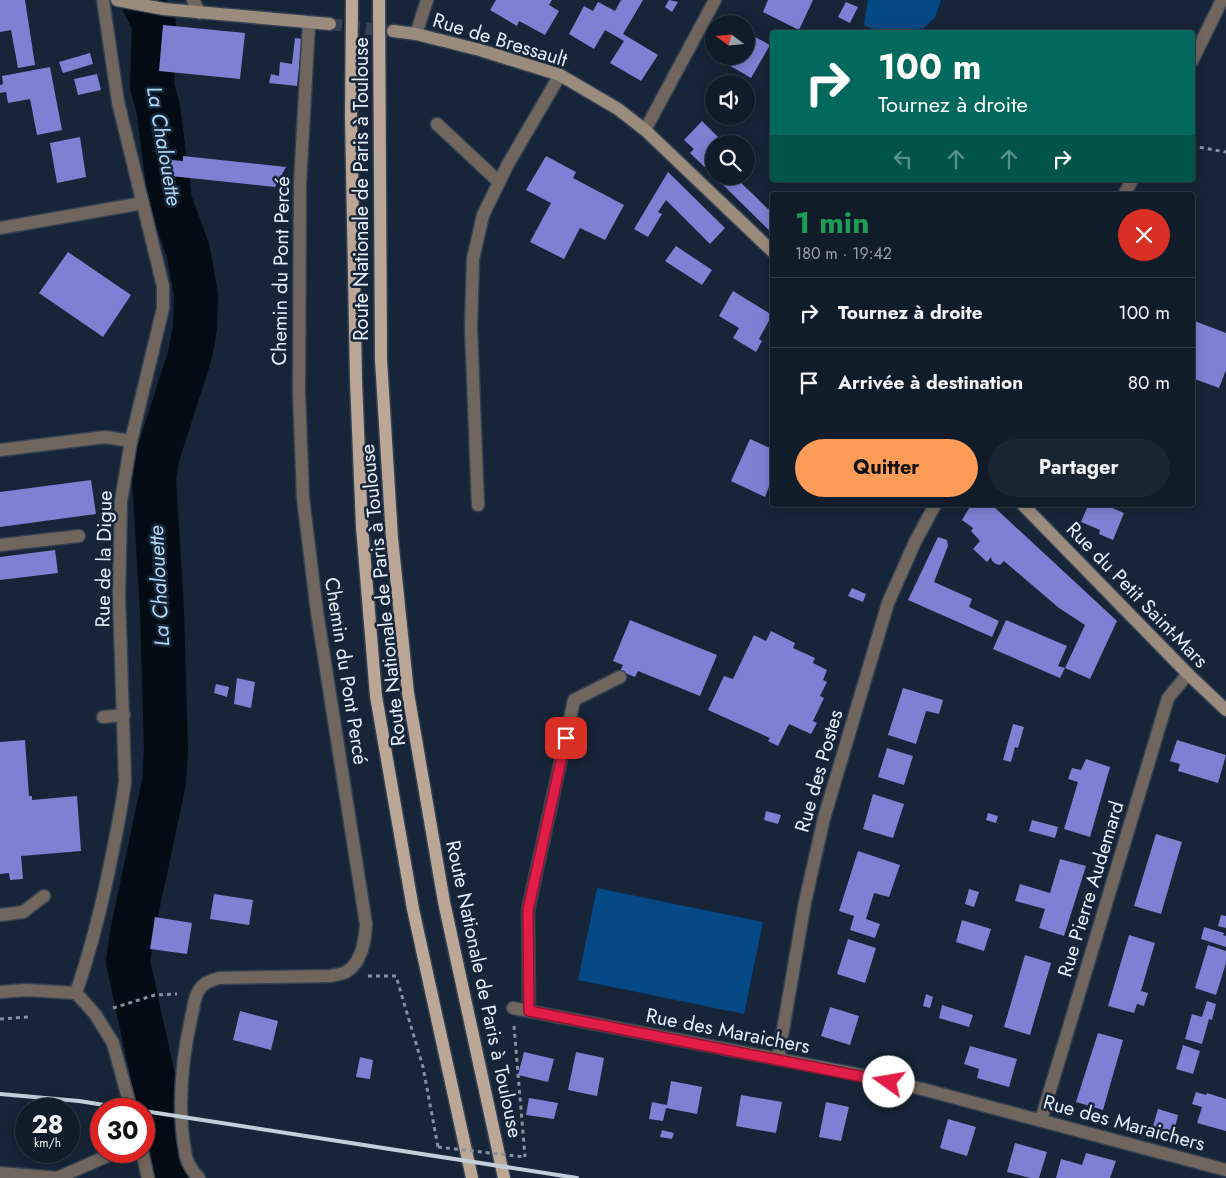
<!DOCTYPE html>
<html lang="fr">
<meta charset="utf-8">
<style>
:root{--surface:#101c29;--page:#192531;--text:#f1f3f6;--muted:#9ca1a8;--line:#303a46;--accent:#fd9c56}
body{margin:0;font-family:Jost,sans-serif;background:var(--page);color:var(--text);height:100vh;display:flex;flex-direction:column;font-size:19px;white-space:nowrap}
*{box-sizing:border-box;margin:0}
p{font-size:16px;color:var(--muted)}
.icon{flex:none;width:28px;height:28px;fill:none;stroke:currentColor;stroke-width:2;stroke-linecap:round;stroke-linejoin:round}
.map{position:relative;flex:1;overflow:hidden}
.side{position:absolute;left:770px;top:192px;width:425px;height:315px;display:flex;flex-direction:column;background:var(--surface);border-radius:5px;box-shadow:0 2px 12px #0003,0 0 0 1px var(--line)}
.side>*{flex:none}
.guide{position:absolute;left:770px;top:30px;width:425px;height:152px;border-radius:5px;box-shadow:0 2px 12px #0003,0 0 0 1px var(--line);background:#00695c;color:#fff;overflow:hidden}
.needle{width:32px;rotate:286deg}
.tools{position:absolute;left:705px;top:15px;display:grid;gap:10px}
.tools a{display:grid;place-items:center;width:50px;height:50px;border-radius:50%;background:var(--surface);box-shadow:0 2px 12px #0003,0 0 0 1px var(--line);font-size:25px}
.speed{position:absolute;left:15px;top:1098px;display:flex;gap:10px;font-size:25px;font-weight:700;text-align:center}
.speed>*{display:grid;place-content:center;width:65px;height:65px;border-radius:50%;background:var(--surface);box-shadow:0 2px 12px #0003,0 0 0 1px var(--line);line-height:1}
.speed small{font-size:12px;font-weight:400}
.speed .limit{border:8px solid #d22;background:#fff;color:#111}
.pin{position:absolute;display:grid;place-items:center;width:42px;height:42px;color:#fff;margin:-21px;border-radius:10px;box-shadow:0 2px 8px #0006}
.me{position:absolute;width:55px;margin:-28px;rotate:283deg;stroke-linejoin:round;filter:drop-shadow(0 0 4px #0008)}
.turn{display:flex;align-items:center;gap:18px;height:105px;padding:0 25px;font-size:22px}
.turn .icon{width:65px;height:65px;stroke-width:2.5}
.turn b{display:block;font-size:35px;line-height:42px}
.lanes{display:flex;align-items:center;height:48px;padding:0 25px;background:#0003;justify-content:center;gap:25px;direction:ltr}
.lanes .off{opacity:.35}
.round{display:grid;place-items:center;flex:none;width:52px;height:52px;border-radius:26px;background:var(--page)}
.overview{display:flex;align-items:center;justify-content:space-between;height:85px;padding:0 25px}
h1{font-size:30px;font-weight:700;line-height:38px;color:#1e9e55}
.button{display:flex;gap:10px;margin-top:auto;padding:10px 25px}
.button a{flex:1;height:58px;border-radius:30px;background:var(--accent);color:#111;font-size:20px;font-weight:700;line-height:58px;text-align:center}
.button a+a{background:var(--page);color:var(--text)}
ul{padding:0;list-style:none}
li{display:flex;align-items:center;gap:15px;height:70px;padding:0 25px;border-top:1px solid var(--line)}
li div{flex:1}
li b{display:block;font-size:19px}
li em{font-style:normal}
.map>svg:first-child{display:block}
.green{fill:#044885}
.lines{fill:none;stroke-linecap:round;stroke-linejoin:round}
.river{stroke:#030c14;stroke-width:44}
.building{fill:#7e80d3}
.secondary-tunnel{stroke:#354355;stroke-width:12;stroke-dasharray:12 6;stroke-linecap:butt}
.lane-casing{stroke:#334153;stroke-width:15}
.street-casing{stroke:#334153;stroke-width:15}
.secondary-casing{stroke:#334153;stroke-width:15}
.primary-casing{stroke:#334153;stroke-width:15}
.path{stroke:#8692a1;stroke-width:3;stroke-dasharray:4 4;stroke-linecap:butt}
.lane{stroke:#70665d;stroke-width:12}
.street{stroke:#70665d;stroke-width:12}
.secondary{stroke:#9b8b7d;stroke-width:12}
.primary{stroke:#bca796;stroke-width:12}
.rail{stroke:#c2cedb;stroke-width:4}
.path-bridge{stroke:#8692a1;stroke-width:3;stroke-dasharray:4 4;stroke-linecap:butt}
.route-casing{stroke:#92132f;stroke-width:12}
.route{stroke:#e11d48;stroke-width:9}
.labels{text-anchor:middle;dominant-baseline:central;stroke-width:5;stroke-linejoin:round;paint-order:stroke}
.street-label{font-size:20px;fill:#e5f0fc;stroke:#162537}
.water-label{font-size:21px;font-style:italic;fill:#b1daf9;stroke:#162537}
</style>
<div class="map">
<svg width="1226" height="1178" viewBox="0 0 1226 1178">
<rect width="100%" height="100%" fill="#162537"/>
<g class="green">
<polygon points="868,0 941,0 935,17 920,32 879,32 864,25"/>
<polygon points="597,888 763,922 744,1014 578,980"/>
</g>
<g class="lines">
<polyline class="river" points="142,0 154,24 152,87 158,107 170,201 188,250 196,295 195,328 190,355 157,458 154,480 162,610 166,751 164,782 132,933 128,962 175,1178"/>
</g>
<g class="building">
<polygon points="0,0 25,0 35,65 18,68 11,30 0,32"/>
<polygon points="496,0 552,0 549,5 559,11 545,35 519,21 517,26 490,10"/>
<polygon points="621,0 643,0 623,34 658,55 641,81 610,63 624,41 605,30 594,49 569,34 584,6 593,11 598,2 615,11"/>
<polygon points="669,0 678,2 672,12 665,7"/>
<polygon points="768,0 813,0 799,30 763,12"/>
<polygon points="846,2 858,7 850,23 838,17"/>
<polygon points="163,25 245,33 240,79 159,71"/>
<polygon points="746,32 770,45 751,78 727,64 731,56 746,56"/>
<polygon points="295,38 302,39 297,86 269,83 271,74 279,76 280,62 292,64"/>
<polygon points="90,53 93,64 63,73 59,62"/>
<polygon points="50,67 62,130 37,135 30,99 8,103 6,92 0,93 0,85 3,84 2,76"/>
<polygon points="97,74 101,90 78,95 74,79"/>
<polygon points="702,121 725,144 714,144 714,176 690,153 694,149 684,140"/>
<polygon points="80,137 86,177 57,183 50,143"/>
<polygon points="183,156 286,167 275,187 171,176 171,160 183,161"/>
<polygon points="546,156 576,172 573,178 624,205 605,240 580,228 564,259 530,242 551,203 526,190"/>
<polygon points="668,172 725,228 710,244 666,200 658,212 662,214 648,237 634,229"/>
<polygon points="714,176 736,176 735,177 768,209 772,205 772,233"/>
<polygon points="676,246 712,270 702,285 665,261"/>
<polygon points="68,252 131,295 103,337 39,293"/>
<polygon points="733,291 772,315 759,339 762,341 756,352 733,338 739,328 719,316"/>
<polygon points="1192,320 1226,333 1226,370 1219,388 1192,378"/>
<polygon points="750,439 772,449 772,479 765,497 731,481"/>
<polygon points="91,480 96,514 0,527 0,492"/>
<polygon points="971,505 992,505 1117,621 1090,679 1065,668 1060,678 993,649 1006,620 1067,646 1058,666 1065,668 1085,625 1059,608 1004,561 1000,565 996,564 992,561 991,557 987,562 973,549 980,541 971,531 973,528 962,520"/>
<polygon points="1084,505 1105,505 1124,513 1113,540 1099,534 1100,530 1081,522 1087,508"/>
<polygon points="938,537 947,540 948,546 934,582 972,599 969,607 999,621 992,637 908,600"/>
<polygon points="55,550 58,573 0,580 0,557"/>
<polygon points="852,588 866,594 863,602 848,596"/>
<polygon points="630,620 717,655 700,696 638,671 635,677 620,671 623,665 613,661"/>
<polygon points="771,631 795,643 793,648 815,658 813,663 827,670 823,680 827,682 820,696 824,698 813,721 817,723 811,734 789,724 778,746 768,741 770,738 708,710 724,676 733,679 754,635 766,641"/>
<polygon points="237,678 255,682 251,708 234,704"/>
<polygon points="216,684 229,687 227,697 214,693"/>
<polygon points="903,688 943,700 939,714 926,711 916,744 888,735"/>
<polygon points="1013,724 1024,727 1018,748 1015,747 1011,762 1003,760"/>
<polygon points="25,740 29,796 32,796 32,800 77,796 81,851 21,856 23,879 10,880 9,873 0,874 0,742"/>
<polygon points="1177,740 1226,755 1218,783 1178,771 1180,764 1170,761"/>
<polygon points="887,748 913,756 904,785 878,777"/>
<polygon points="1086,759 1110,767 1090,837 1064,829 1078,782 1068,779 1072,768 1081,770"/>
<polygon points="873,794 904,804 893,838 863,829"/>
<polygon points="766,811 781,815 778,824 764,820"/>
<polygon points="988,813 998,816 996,823 986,820"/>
<polygon points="1032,820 1058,827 1055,838 1029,831"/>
<polygon points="1156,834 1182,842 1161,914 1134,906"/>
<polygon points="858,851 900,865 889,897 874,893 866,919 880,924 875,938 850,930 854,916 839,911"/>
<polygon points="1060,859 1086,866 1064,936 1039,928 1045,909 1015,901 1020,884 1050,893"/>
<polygon points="969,889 979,892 974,907 965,904"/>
<polygon points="214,894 253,900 249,925 210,919"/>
<polygon points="1221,915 1226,916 1226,928 1218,926"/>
<polygon points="155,917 192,923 187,954 150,949"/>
<polygon points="962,920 991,929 984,951 956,942"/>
<polygon points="1204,927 1224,933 1223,935 1226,936 1226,947 1201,939"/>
<polygon points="1129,935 1155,943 1141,991 1148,993 1144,1006 1137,1004 1134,1013 1108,1006"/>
<polygon points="848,939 876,948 865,983 837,974"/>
<polygon points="1208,945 1226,951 1226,963 1216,995 1195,988"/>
<polygon points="1025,955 1051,963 1030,1035 1004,1027"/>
<polygon points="926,994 933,997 930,1008 923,1006"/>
<polygon points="1207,1001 1216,1004 1212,1020 1209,1019 1202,1044 1185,1039 1192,1014 1202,1017"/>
<polygon points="942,1005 973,1015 969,1027 939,1018"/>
<polygon points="830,1007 859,1016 850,1045 821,1036"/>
<polygon points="240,1011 278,1021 271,1050 233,1040"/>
<polygon points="1098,1033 1123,1040 1103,1110 1076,1102"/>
<polygon points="1183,1045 1200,1051 1193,1074 1176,1069"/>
<polygon points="970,1046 1017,1059 1009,1087 977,1078 979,1069 964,1064"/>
<polygon points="524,1052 554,1059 548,1082 518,1075"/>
<polygon points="576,1052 604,1058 597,1096 568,1090"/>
<polygon points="360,1057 373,1060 370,1079 356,1077"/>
<polygon points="671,1081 702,1087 697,1114 666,1108 663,1121 649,1119 652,1102 667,1105"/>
<polygon points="1196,1092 1206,1095 1207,1093 1226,1099 1226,1131 1197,1123 1202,1107 1192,1104"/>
<polygon points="741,1095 782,1102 776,1133 736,1126"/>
<polygon points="529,1098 558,1103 554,1119 526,1115"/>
<polygon points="826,1102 849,1107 841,1141 819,1137"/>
<polygon points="1158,1109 1178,1115 1174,1132 1153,1126"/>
<polygon points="948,1119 976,1127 967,1156 940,1148"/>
<polygon points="662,1130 674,1133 672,1139 660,1137"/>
<polygon points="1015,1143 1047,1152 1039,1178 1030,1178 1007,1172"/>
<polygon points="1086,1153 1116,1161 1110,1178 1056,1178 1061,1159 1082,1165"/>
</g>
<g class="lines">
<polyline class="secondary-tunnel" points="330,24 390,31"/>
<g class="lane-casing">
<g id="lane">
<polyline points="437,124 499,182"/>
<polyline points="103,717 124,715"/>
<polyline points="0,915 23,912 44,896"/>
<polyline points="529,1011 528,910 574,700 620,677"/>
</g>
</g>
<g class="street-casing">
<g id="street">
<polyline points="193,0 200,13"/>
<polyline points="416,34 427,0"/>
<polyline points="1192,61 1222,0"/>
<polyline points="645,130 715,0"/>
<polyline points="1124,195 1132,180"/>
<polyline points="0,228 143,203"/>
<polyline points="0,450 105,437 131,441"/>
<polyline points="478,505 471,328 473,259 483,215 508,164 560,75"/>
<polyline points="0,545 79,536"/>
<polyline points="0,992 26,990 76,993"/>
<path d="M76 993C91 949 102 905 111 860 116 834 122 808 125 781L119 596 121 501 131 441 163 308V286L118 102 103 0"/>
<polyline points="76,993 95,1014 113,1043 131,1109"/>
<polyline points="513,1008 856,1074 922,1089 1226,1170"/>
<polyline points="778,1059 805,902 824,818 888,603 915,542 935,505"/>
<polyline points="1041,1120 1168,698 1188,674"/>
<polyline points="142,1151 148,1178"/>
<polyline points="0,1173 59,1178"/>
<polyline points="57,1178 105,1157 114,1151"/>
<path d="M199 1178C192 1171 186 1161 185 1151 177 1106 182 1058 192 1014 194 1007 194 998 198 992 202 983 210 981 219 978L330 976C335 975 342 974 346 972 362 963 365 941 366 924L317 612 303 498 299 393 300 183 309 23"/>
</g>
</g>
<g class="secondary-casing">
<g id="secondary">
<polyline points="117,0 164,9 330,24"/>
<polyline points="393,31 416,34 480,50 560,75 618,109 645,130 772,251"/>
<polyline points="1023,505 1188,674 1226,710"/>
</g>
</g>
<g class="primary-casing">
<g id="primary">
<polyline points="352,0 351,116 356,380 362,527 376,696 413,909 472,1178"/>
<polyline points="379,0 381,360 392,538 408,693 444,902 504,1178"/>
</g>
</g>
<g class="path">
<polyline points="1192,146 1226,152"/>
<polyline points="368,976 396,976 423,1067 438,1147"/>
<polyline points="113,1008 155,995 177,994"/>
<polyline points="0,1019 28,1017"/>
<polyline points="514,1026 525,1157"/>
</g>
<use href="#lane" class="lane"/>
<use href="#street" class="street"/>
<use href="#secondary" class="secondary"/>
<use href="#primary" class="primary"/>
<g class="rail">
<polyline points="0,1094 79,1101 130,1109"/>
<polyline points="144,1111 577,1178"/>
</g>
<polyline class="path-bridge" points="438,1147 525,1157"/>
</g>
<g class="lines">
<g class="route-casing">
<polyline id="route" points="566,738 528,910 529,1011 889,1082"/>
</g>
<use href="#route" class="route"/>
</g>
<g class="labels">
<g class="street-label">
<text transform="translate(500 40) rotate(17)">Rue de Bressault</text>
<text transform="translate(361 189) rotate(-90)">Route Nationale de Paris à Toulouse</text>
<text transform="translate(281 271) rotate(-89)">Chemin du Pont Percé</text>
<text transform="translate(104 559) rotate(-89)">Rue de la Digue</text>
<text transform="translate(383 595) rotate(-96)">Route Nationale de Paris à Toulouse</text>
<text transform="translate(1137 595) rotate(46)">Rue du Petit Saint-Mars</text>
<text transform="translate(346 671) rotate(81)">Chemin du Pont Percé</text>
<text transform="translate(819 771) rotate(-74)">Rue des Postes</text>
<text transform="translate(1091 889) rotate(-73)">Rue Pierre Audemard</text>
<text transform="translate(484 989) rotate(78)">Route Nationale de Paris à Toulouse</text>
<text transform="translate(728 1031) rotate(11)">Rue des Maraichers</text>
<text transform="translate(1124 1123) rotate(15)">Rue des Maraichers</text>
</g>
<g class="water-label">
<text transform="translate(164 146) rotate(80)">La Chalouette</text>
<text transform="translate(159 586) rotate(-93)">La Chalouette</text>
</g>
</g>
</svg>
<div class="tools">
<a><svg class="needle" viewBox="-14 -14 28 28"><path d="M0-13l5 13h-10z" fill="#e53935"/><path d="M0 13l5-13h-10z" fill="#9ca1a8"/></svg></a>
<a><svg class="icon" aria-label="sound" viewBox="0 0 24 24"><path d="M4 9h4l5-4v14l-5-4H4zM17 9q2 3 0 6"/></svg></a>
<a><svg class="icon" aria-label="search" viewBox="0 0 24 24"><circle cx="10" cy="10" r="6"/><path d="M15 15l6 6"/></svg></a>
</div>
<div class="speed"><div>28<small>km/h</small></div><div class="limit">30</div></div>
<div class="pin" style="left:566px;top:738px;background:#d93025"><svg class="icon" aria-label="arrive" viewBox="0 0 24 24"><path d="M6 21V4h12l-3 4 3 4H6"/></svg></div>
<svg class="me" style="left:889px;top:1082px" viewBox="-20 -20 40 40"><circle r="19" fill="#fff"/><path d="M0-13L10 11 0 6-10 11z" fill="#e11d48"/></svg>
<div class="guide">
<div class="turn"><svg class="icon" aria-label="right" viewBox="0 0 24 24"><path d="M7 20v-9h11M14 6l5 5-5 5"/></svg><div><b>100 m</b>Tournez à droite</div></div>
<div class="lanes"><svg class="icon off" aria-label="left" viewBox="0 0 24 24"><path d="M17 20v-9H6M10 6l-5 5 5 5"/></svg><svg class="icon off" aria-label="ahead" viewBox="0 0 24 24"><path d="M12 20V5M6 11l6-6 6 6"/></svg><svg class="icon off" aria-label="ahead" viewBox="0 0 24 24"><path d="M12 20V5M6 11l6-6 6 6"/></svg><svg class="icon" aria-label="right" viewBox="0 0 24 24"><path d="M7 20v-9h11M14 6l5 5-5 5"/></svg></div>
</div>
<section class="side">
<div class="overview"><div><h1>1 min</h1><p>180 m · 19:42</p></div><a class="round" style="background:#d93025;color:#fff"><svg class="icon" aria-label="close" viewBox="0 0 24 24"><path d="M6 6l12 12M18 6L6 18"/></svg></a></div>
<ul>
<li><svg class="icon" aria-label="right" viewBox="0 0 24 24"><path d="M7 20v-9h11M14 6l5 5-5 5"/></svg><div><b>Tournez à droite</b></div><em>100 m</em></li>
<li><svg class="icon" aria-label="arrive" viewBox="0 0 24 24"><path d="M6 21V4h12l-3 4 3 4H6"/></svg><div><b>Arrivée à destination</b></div><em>80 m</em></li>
</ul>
<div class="button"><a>Quitter</a><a>Partager</a></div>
</section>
</div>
